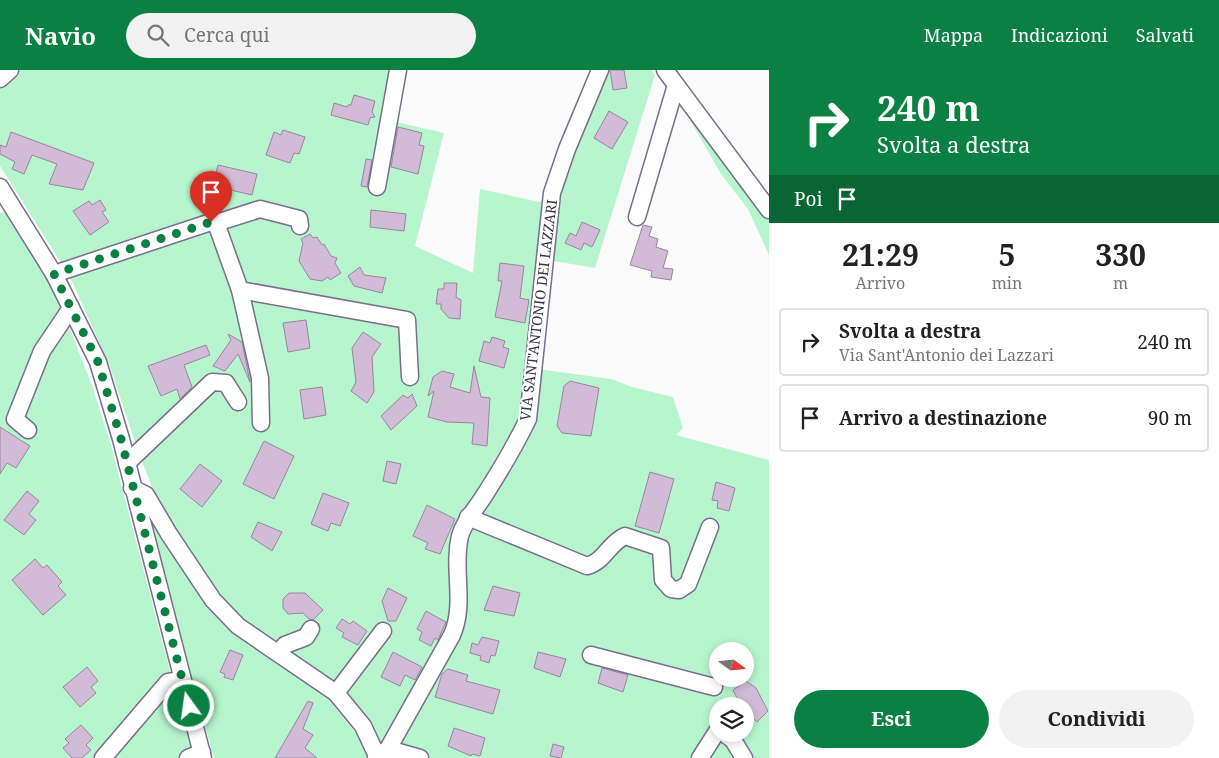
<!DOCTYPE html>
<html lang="it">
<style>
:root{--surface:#fff;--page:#f2f2f2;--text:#222;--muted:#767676;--line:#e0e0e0;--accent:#0b8043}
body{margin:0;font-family:"Noto Serif",serif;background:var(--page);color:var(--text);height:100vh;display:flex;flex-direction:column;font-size:19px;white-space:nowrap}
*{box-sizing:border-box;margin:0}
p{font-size:16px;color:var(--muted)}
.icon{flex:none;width:28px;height:28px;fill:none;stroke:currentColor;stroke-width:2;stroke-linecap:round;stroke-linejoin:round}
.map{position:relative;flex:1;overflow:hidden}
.details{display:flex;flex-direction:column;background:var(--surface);width:450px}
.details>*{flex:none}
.hud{background:#0b8043;color:#fff;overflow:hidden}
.needle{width:32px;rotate:105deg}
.buttons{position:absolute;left:709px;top:572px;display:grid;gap:10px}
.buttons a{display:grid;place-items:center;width:45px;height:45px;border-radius:50%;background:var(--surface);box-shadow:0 2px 8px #0003;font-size:25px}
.pin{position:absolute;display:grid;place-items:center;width:42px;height:42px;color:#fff;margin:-51px -21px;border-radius:50% 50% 50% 0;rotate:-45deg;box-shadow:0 0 5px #0007}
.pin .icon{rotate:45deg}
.me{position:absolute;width:55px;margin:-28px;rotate:346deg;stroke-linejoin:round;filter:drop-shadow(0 0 4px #0008)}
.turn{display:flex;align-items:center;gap:18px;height:105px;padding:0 25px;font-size:22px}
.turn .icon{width:65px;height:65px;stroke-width:2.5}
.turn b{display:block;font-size:35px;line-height:42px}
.then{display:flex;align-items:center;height:48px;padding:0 25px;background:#0003;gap:10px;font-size:19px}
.eta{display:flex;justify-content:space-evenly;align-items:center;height:85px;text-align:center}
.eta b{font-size:30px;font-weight:700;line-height:35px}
.cta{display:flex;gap:10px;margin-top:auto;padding:10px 25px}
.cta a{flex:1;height:58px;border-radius:30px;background:var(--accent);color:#fff;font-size:20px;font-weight:700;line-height:58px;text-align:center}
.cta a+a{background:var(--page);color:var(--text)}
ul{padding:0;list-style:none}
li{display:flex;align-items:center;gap:15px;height:68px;margin:0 10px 8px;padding:0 15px;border:2px solid var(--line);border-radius:5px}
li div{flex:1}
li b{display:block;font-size:19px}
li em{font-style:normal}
header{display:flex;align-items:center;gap:30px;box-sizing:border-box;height:70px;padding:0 25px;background:var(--accent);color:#fff}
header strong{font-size:24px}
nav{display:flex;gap:28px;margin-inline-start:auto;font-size:18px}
.search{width:350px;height:45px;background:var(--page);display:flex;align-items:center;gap:12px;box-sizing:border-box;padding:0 18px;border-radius:28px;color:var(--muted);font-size:19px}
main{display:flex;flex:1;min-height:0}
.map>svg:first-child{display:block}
.green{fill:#b6f5cd;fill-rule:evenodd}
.building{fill:#d1bbd6;stroke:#99859e}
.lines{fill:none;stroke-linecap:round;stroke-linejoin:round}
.minor-casing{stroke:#776f8b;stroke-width:19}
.minor{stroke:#fff;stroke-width:16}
.route{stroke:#0b8043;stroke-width:9;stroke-dasharray:0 16.2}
.labels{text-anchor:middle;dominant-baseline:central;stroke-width:4.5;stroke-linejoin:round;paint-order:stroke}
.street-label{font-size:14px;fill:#36323e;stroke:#fff}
</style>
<header>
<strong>Navio</strong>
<div class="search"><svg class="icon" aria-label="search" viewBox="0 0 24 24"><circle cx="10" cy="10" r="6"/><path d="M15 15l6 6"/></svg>Cerca qui</div>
<nav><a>Mappa</a><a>Indicazioni</a><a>Salvati</a></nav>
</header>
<main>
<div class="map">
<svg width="769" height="688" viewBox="0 0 769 688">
<rect width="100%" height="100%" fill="#fafafa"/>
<g class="green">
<path d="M0 0H405L396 52 444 63 415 176 473 203 480 119 544 133C553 86 573 43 591 0H651L655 5 595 198 548 190 537 299 611 309 632 317 673 327 683 358 676 365 769 390V688H404L395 676 464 550 463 477 468 460 526 366 516 364C500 396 459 439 453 472 448 499 456 531 450 560L388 673 380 674 366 653 367 649 335 618H331L240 552 217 527 160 436 140 387 109 294 70 207 0 96ZM718 581H745V609H718ZM718 636H745V664H718Z"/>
<polygon points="678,29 769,128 769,185 748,139 721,104"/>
<polygon points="5,142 41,194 57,225 92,316 110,372 193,688 0,688 0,143"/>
<polygon points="147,442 200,524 328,628 369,680 371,688 214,688 146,444"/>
</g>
<g class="building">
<polygon points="610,0 624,0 627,18 613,20"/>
<polygon points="354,25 375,31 372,42 375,47 370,48 368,55 331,45 334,33 347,37 348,35 351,35"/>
<polygon points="609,41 628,52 612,79 594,68"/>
<polygon points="398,57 422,63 419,75 424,76 418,104 391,97"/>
<polygon points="283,60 305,67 299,84 294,83 290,93 266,85 274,62 281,65"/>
<polygon points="11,62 94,93 83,120 49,114 57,94 32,85 24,104 12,99 15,92 0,84 0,75 6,77"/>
<polygon points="366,89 372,90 367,117 361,116"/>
<polygon points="218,95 257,104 252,125 213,116"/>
<polygon points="100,130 106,140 102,142 109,152 90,165 73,141 89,131 92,135"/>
<polygon points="371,140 406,144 404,161 370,157"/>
<polygon points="582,152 600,160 592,177 584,173 581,180 565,173 570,163 576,166"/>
<polygon points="643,155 652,157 649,166 658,169 656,177 668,181 663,198 673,199 671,210 651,207 652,201 630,195"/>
<polygon points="310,164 313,168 317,167 322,175 324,174 331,186 337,188 335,193 341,203 330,210 328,207 322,211 310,209 299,191 303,173 301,169"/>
<polygon points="500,193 524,196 520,228 529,230 525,253 495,247 502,211 498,211"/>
<polygon points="360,197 364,205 386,208 382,223 354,216 348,206"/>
<polygon points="444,213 457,213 456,227 461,230 460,249 449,248 441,239 441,234 436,234 438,219 444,219"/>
<polygon points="306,250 310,278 288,282 283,253"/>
<polygon points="363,262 381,274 372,287 374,322 367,333 351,321 356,312 352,278"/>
<polygon points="228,264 242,272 250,312 238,284 225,301 213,296 231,270"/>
<polygon points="492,267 505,271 503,277 509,279 504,298 479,291 484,271 490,273"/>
<polygon points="206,275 210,285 184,295 192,317 180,329 177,319 161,326 148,296"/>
<polygon points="474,296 481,327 490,328 487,376 472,374 474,353 447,352 428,347 434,321 428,326 433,307 442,301 454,304 450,317 470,323"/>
<polygon points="570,311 599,318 591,366 562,363 557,356 564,316"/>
<polygon points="322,317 326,345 304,349 300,320"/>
<polygon points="412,324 417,336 391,360 381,346 403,325 408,328"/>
<polygon points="0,357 30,376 16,398 7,393 0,404"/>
<polygon points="264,371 294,386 274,429 243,414"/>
<polygon points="387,391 401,394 396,414 383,411"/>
<polygon points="200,394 222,411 202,437 180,419"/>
<polygon points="650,402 674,409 659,463 635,456"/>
<polygon points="716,412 735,418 729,441 717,438 718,431 712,430"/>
<polygon points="27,421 39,431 29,444 36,450 24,465 4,450"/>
<polygon points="323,423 349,433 340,456 331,453 328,461 311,454"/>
<polygon points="427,435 455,449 440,484 425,479 428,473 413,466"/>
<polygon points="258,452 282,462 272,481 251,467"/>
<polygon points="35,489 43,498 47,495 62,512 58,516 66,525 43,545 12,510"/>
<polygon points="493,516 520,523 514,546 484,540"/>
<polygon points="388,518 407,528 396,551 388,551 382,531"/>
<polygon points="289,523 305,523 323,540 313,550 309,549 303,543 288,544 283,538 283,529"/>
<polygon points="426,541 446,552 438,570 435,568 431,576 419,570 422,562 417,559"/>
<polygon points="342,549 350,554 353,551 367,561 358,575 342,567 344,563 336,558"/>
<polygon points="482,567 499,571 495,586 491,585 489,593 480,590 481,586 470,583 472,573 478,575"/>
<polygon points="230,580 243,585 233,610 224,607 225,604 220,602"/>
<polygon points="393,582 422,597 415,610 405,605 400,616 381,607"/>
<polygon points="538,582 566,589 560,607 534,598"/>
<polygon points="87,597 98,611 91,617 96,623 80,637 63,617"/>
<polygon points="602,598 628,605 623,622 598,613"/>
<polygon points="448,599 468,605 466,611 500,620 493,644 435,627 442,604"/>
<polygon points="746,611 756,618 768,641 757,652 745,641 745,636 741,636 733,620"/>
<polygon points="308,631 313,633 303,659 313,665 305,678 317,688 275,688"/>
<polygon points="81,655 93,668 86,675 91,680 82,688 72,688 63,678 69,673 65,669"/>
<polygon points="454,658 485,668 480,686 472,684 471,686 448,676"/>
<polygon points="553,674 564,677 561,688 550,686"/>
</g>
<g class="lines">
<g class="minor-casing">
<g id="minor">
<polyline points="665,0 769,140"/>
<polyline points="0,9 10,0"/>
<polyline points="0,117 54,204 98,292 121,369 203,688"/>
<polyline points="377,117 398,0"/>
<polyline points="637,147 676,15"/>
<polyline points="216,153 260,139 299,149 300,156"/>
<polyline points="54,204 211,152 216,153 240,220 407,250 410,307"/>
<polyline points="240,220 260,308 261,353"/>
<polyline points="28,360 15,349 42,281 71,238"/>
<polyline points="127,393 212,312 226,313 238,332"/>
<polyline points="132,418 146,425 169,464 213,530 238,556 336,623 363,656 378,688"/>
<path d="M468 447 587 496C605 491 609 473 625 466L661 478 663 510 671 519 679 520 688 514 710 457"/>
<polyline points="278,583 285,575 306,567 311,559"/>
<polyline points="591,585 714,617"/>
<polyline points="336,623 383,561"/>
<polyline points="725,664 733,670 744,688"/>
<polyline points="388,679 420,688"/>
<polyline points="103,688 168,612 182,610"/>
<polyline points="188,688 202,682"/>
<path d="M376 688 388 679 452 565C466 533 452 499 460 466 464 451 476 439 484 426 500 401 515 376 528 349L552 123 567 79 600 0"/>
<polyline points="700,688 718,660"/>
</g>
</g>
<use href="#minor" class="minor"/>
</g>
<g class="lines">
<polyline class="route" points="189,636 121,369 98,292 54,204 211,152"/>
</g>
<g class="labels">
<g class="street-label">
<text transform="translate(538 240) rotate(-83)">VIA SANT'ANTONIO DEI LAZZARI</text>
</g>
</g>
</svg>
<div class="buttons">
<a><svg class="needle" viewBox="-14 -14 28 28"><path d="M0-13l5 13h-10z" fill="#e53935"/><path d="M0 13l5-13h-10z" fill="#767676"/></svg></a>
<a><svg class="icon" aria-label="layers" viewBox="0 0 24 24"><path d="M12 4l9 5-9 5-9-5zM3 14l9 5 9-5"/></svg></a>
</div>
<div class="pin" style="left:211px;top:152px;background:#d93025"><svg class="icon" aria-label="arrive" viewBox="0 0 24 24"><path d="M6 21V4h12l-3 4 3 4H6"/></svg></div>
<svg class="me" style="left:189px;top:636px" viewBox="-20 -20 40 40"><circle r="17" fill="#0b8043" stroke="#fff" stroke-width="3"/><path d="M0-11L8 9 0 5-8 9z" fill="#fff"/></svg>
</div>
<section class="details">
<div class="hud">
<div class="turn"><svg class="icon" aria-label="right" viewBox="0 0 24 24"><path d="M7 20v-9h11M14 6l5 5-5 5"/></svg><div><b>240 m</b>Svolta a destra</div></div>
<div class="then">Poi<svg class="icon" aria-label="arrive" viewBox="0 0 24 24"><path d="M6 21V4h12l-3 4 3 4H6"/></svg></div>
</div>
<div class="eta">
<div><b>21:29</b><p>Arrivo</p></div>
<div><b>5</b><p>min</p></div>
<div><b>330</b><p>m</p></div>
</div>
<ul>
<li><svg class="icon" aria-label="right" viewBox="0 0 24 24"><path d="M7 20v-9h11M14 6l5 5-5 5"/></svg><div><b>Svolta a destra</b><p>Via Sant'Antonio dei Lazzari</p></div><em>240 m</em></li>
<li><svg class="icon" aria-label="arrive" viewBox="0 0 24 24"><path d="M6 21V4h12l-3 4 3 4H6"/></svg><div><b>Arrivo a destinazione</b></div><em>90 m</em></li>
</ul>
<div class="cta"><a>Esci</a><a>Condividi</a></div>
</section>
</main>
